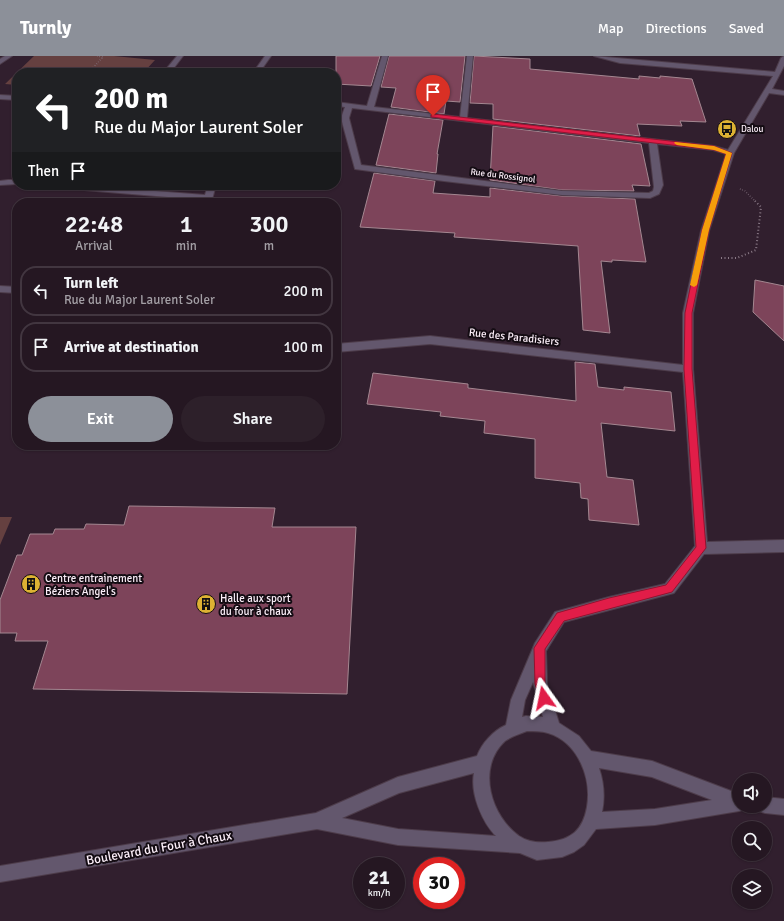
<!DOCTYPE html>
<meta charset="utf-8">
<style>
:root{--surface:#251722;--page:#2d202a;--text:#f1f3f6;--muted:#a39fa5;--line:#423640;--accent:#8c9099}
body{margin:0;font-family:Signika,sans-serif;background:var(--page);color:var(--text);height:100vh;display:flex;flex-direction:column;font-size:15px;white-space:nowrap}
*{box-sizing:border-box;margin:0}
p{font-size:13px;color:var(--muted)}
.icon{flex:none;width:22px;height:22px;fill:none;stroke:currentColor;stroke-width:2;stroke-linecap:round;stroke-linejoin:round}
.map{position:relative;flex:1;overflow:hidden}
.side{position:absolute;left:12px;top:142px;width:329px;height:252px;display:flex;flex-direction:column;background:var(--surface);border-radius:16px;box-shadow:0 1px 3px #0004,0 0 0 1px var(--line)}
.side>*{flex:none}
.top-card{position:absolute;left:12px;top:12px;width:329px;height:122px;border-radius:16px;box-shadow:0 1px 3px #0004,0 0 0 1px var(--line);background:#202124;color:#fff;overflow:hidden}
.tools{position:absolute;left:732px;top:717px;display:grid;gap:8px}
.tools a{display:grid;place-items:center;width:40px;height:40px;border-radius:50%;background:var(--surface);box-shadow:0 1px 3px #0004,0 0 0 1px var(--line);font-size:20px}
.speed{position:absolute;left:353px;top:801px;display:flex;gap:8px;font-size:20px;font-weight:700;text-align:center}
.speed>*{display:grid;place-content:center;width:52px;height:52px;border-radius:50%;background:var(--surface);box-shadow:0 1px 3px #0004,0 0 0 1px var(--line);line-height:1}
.speed small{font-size:10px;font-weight:400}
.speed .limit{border:6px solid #d22;background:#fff;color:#111}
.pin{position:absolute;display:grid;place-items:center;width:34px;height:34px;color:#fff;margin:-41px -17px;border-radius:50% 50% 50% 0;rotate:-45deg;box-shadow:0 0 4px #0007}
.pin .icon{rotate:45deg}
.me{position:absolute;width:44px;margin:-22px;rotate:348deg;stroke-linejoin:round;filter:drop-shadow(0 0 3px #0008)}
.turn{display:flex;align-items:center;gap:14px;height:84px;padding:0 16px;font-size:18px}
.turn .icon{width:52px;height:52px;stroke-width:2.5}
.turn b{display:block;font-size:28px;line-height:34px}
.then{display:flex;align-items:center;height:38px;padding:0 16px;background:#0003;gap:8px;font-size:15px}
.eta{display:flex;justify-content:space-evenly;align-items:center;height:68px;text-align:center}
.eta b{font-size:24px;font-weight:600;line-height:28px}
.button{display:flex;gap:8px;margin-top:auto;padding:8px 16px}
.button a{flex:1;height:46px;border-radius:24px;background:var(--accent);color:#fff;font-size:16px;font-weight:600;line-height:46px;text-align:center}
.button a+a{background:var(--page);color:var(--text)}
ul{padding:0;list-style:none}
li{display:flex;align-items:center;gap:12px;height:50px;margin:0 8px 6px;padding:0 8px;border:2px solid var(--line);border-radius:16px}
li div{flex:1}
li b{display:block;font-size:15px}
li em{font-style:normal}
header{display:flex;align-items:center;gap:24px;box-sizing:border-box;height:56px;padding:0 20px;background:var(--accent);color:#fff}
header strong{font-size:19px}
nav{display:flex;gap:22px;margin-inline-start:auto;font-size:14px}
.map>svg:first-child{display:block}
.green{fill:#654040}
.building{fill:#7d445a;stroke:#a48791}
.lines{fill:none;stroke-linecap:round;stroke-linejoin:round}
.minor-casing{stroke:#4d3c4a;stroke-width:2}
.path-far1{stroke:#8a7a87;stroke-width:1.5;stroke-dasharray:0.5 2;stroke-linecap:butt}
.path{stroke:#8a7a87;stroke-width:2;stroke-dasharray:1 2.5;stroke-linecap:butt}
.minor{fill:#63576d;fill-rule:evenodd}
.route{fill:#e11d48;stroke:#92132f}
.slow{fill:#f59e0b}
.labels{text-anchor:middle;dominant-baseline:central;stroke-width:4;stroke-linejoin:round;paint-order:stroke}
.far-poi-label{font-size:9px;fill:#fbeef8;stroke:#140c13;text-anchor:start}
.far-street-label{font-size:9px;fill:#fbeef8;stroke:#140c13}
.street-label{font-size:11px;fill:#fbeef8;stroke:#140c13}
.poi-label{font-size:11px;fill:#fbeef8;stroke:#140c13;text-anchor:start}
.near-street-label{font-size:13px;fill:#fbeef8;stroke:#140c13}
</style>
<header>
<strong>Turnly</strong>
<nav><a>Map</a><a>Directions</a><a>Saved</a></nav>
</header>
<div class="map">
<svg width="784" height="865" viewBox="0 0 784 865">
<rect width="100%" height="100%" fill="#311f2e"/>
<g class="green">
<polygon points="34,0 114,0 155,4 143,17 17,17 17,29 5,28"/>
<polygon points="0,461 12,461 0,489"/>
</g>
<g class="building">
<polygon points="336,0 380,0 371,30 336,28"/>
<polygon points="389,0 465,0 460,46 446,45 444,58 391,51 396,32 381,31"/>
<polygon points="474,0 530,3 530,13 639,23 639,20 660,22 660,20 692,23 706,66 680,65 682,70 637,68 640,80 493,63 493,48 470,47"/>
<polygon points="389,58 443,64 437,98 438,98 436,117 376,109"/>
<polygon points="493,70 641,88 650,130 632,129 634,135 562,134 490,124"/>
<polygon points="374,117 435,125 433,137 490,141 490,132 562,140 635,143 646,206 612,204 612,206 601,205 610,277 583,274 578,190 454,181 455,177 360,171"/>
<polygon points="755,224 784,230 784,285 753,256"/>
<polygon points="575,306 595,308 598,331 624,334 624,331 671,336 675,375 601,367 607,421 633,424 639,469 589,464 588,443 581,442 580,427 535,422 535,383 484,377 485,365 440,360 441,356 367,348 373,317 468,328 468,332 576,345"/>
<polygon points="129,450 275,452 272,471 356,471 347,638 33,633 48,585 15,585 17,577 0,577 0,544 17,499 22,499 30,478 53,478 55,473 84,473 86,468 124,469"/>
</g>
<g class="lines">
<g class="minor-casing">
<g id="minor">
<polygon points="5,0 12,0 0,8 0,3"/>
<polygon points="177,0 183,0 170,17 163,17"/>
<polygon points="265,0 271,0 259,17 253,17"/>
<path d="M382 0H388L374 51 460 61 467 0H473L467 62 714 90 728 94 773 20 620 7 594 0 775 16 781 2 784 0V10L772 33 784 35V39L769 37 734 97 709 175 693 257V313L707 486 784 484V496L704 498 674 537 564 566 546 595 547 628 559 667 579 680 591 695 652 705 739 738V750H746L745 753 739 755 655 769 596 773 584 789 574 796 562 801 537 804 520 797 398 789 317 773 0 826V810L316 757 398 721 477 700C482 687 493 675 506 669L511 644 535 587 555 556 609 541 665 528 695 490 683 316 430 288 336 296V288L430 280 683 309V257L701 175 726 98 713 94 657 88 663 129 659 138 650 142 562 139 444 125 355 113 341 62 345 51 336 50V46L367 50ZM352 52 649 87 654 131 653 135 649 137 562 135 361 109 349 62ZM533 626 543 661 526 660 522 661 525 644ZM527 675C534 675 541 675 548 677 578 686 592 722 587 751 583 774 571 784 548 786 538 787 528 786 519 780 491 760 476 712 505 685 510 681 520 678 527 675ZM599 712 652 721 712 744 655 753 602 756C605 741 604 727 599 712ZM474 717C470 737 482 766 496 780L398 773 342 762 399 737Z"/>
<polygon points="0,39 17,40 17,44 0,43"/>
<polygon points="8,124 17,124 17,128 0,129 0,125"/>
<polygon points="44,129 79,129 205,139 208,129 216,129 211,147 203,147 204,144 48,131"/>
<polygon points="0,230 17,231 17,237 0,236"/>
<polygon points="765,741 784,743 784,759 765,757 759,755 757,750 765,750"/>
</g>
</g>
<g class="path-far1">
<polyline points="88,17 103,1 97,0"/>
<polyline points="740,133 745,135 755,145"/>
</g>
<polyline class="path" points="721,202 737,202 756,194 761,151 754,144"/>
<use href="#minor" class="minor"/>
</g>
<polygon class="route" points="433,58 714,90 732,97 709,174 692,257 692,313 706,492 672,536 564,565 545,593 545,628 550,642 548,646 544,648 540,646 535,628 534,592 557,557 609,542 666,529 696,491 684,313 685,257 702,174 726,98 714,94 680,90 431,61 431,59"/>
<polygon class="slow" points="675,86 714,90 732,97 709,174 697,229 694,231 690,229 702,174 726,98 714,94 677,89 674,87"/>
<defs>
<g id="bus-disc" transform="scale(1)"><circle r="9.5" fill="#ddb233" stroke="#140c13"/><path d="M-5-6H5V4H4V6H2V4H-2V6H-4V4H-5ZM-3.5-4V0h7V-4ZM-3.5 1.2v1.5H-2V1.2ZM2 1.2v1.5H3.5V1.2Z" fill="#111"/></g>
<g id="building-disc" transform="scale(1)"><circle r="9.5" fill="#ddb233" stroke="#140c13"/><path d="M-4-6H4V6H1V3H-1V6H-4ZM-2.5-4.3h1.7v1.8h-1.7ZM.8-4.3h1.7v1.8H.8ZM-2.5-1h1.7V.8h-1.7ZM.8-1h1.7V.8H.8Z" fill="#111"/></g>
</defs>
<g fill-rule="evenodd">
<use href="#bus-disc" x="727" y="73"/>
<use href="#building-disc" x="31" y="528"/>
<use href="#building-disc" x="206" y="548"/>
</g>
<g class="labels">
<g class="far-poi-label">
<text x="741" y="73">Dalou</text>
</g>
<g class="far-street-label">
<text transform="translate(503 120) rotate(7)">Rue du Rossignol</text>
</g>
<g class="street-label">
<text transform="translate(514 281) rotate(6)">Rue des Paradisiers</text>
</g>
<g class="poi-label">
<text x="45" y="522">Centre entrainement<tspan x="45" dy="13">Béziers Angel's</tspan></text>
<text x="220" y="542">Halle aux sport<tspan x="220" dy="13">du four à chaux</tspan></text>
</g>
<g class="near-street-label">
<text transform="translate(159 792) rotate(-10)">Boulevard du Four à Chaux</text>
</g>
</g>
</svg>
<div class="tools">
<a><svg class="icon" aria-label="sound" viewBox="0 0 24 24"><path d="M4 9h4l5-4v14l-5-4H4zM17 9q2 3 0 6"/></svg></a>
<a><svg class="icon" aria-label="search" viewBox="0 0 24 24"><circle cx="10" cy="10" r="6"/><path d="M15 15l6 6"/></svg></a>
<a><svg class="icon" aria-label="layers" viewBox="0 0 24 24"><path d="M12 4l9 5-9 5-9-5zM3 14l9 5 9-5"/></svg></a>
</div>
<div class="speed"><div>21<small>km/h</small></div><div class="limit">30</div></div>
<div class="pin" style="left:433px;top:60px;background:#d93025"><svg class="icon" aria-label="arrive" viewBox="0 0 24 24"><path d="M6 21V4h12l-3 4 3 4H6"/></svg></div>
<svg class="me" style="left:544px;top:642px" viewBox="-20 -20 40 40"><path d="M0-17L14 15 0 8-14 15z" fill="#e11d48" stroke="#fff" stroke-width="4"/></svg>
<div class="top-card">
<div class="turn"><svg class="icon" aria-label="left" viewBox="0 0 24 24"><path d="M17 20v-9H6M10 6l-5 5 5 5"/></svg><div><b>200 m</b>Rue du Major Laurent Soler</div></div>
<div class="then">Then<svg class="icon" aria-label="arrive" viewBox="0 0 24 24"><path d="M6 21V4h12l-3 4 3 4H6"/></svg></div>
</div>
<section class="side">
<div class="eta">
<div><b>22:48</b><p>Arrival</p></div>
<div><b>1</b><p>min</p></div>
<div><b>300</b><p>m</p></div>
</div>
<ul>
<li><svg class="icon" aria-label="left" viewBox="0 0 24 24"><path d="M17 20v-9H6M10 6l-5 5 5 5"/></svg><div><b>Turn left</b><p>Rue du Major Laurent Soler</p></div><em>200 m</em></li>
<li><svg class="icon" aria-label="arrive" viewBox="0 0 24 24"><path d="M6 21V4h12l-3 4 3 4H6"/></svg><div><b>Arrive at destination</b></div><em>100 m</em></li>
</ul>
<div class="button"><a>Exit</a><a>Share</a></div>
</section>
</div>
